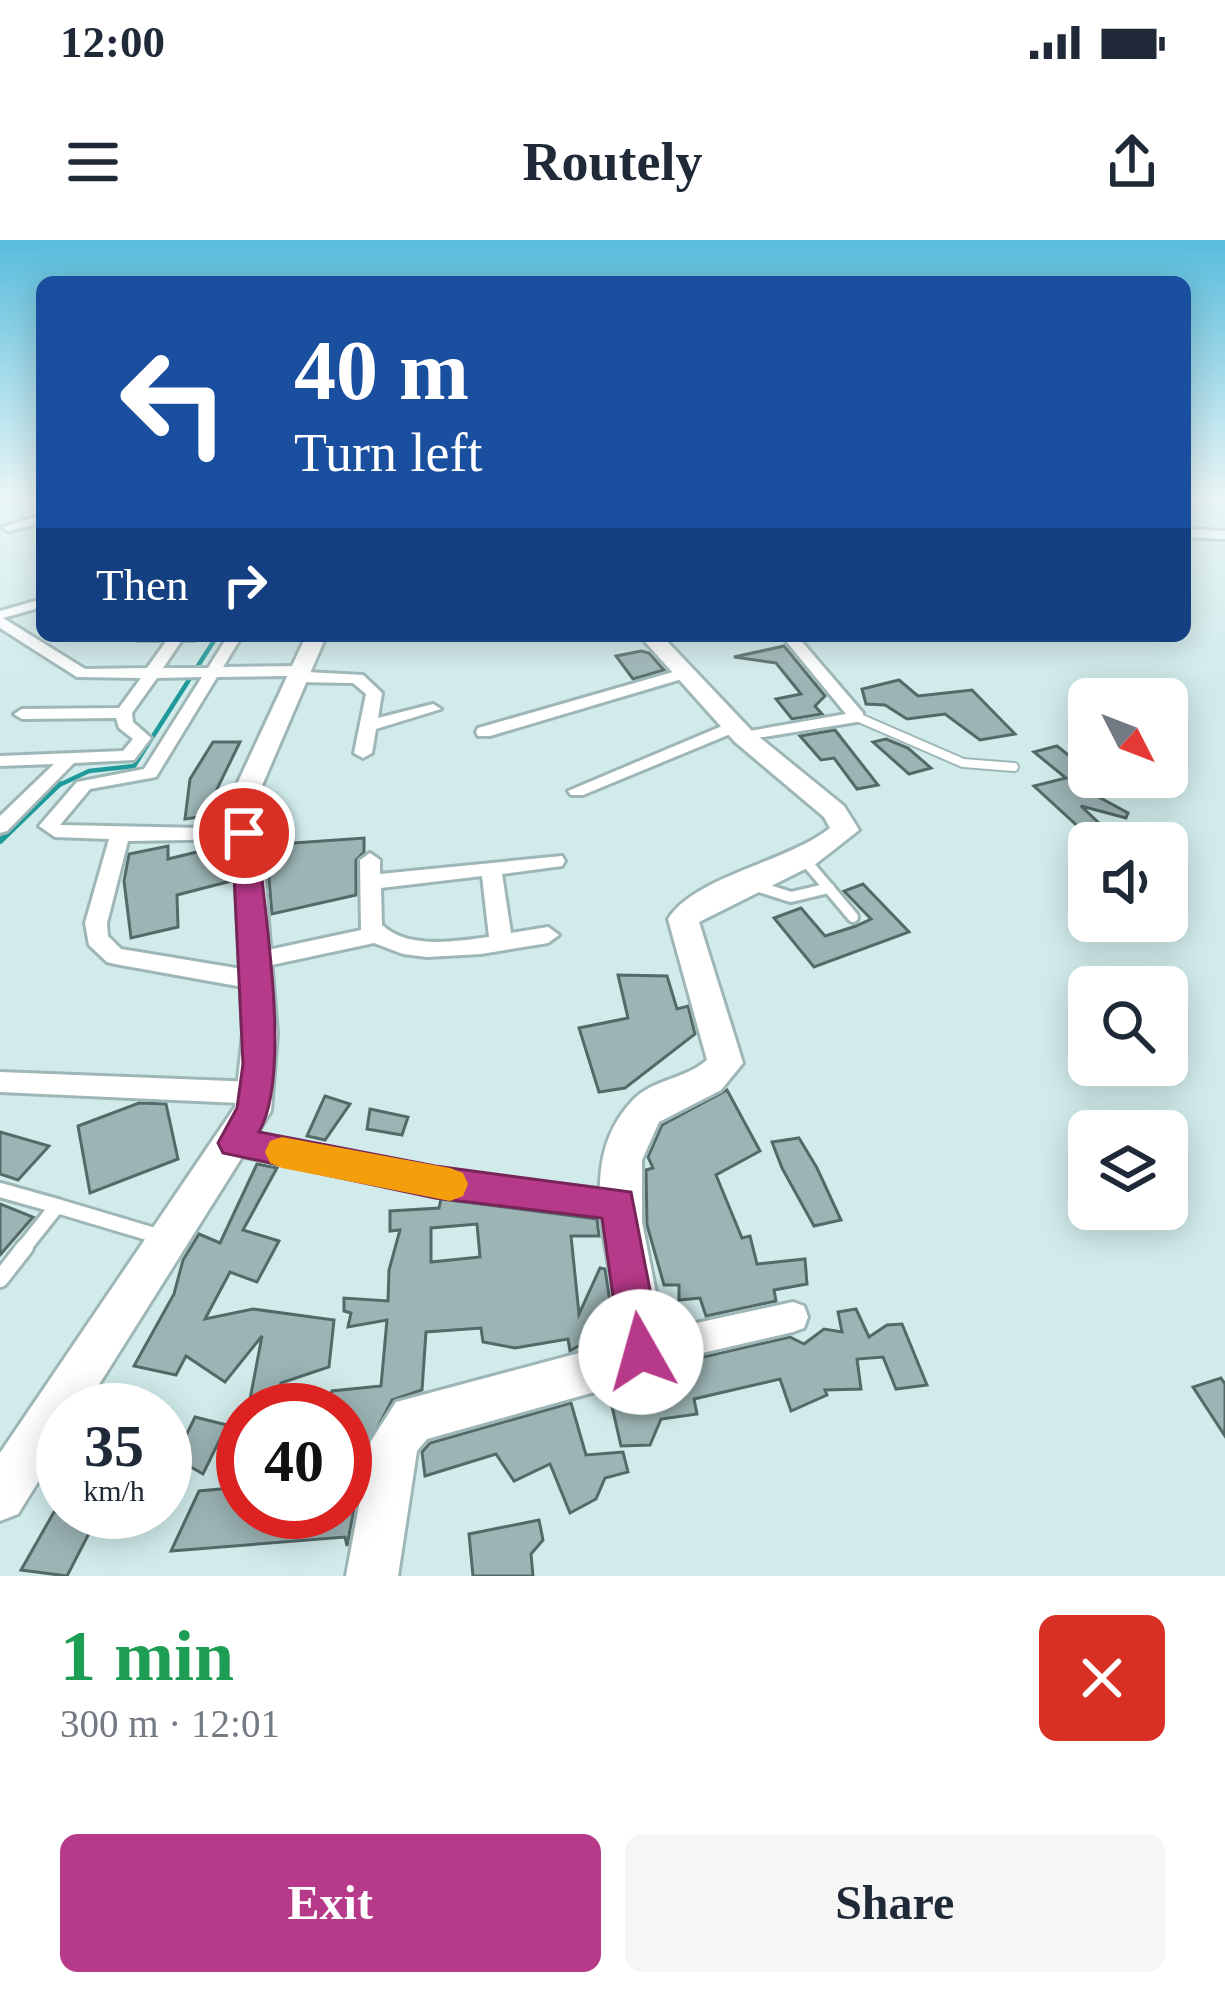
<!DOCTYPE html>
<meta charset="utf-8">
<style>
:root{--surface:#fff;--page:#f6f6f7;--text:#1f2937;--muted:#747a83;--accent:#b73989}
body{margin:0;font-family:"Times New Roman",serif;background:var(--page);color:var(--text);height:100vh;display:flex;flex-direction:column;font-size:45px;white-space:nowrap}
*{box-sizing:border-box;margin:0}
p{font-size:39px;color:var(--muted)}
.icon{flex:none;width:66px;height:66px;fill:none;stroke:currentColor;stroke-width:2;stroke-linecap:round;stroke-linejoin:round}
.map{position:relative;height:1336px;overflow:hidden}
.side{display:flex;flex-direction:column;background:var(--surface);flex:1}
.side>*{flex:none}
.guide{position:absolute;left:36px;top:36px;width:1155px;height:366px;border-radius:18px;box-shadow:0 6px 30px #0003;background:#1a4fa0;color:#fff;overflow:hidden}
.needle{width:78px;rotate:132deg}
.tools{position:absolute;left:1068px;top:438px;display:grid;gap:24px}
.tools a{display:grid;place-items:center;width:120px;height:120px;border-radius:18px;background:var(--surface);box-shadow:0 6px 30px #0003;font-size:60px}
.speed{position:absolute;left:36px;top:1143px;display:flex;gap:24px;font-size:60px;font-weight:700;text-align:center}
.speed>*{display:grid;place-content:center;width:156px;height:156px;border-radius:50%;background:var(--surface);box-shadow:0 6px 30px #0003;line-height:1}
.speed small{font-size:30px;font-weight:400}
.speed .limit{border:18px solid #d22;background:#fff;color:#111}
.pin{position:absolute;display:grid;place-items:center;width:102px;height:102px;color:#fff;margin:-51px;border:6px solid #fff;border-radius:50%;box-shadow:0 3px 12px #0007}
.me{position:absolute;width:132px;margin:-66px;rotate:353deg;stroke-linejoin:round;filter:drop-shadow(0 0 9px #0008)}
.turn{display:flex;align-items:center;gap:42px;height:252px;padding:0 60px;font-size:54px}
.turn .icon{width:156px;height:156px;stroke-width:2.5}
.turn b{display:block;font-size:84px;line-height:102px}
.then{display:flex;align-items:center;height:114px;padding:0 60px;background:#0003;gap:24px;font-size:45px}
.round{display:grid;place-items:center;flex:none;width:126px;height:126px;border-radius:18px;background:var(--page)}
.overview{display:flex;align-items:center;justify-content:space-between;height:204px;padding:0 60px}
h1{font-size:72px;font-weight:800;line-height:90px;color:#1e9e55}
.action{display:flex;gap:24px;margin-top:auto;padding:24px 60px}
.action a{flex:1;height:138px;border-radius:18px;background:var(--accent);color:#fff;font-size:48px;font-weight:800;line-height:138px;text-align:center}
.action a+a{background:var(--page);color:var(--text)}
.status{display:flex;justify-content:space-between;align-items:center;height:84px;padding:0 60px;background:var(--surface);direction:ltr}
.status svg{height:33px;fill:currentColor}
header{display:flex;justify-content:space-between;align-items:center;height:156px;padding:0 60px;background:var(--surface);font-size:54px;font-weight:800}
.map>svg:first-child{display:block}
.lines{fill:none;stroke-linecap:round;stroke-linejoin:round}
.stream-far1{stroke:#1f9a9a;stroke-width:4.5}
.stream{stroke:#1f9a9a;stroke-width:6}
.building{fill:#9cb4b4;stroke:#536a69;stroke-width:3;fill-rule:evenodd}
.lane-far3-casing{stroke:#9eb6b6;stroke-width:12}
.lane-far2-casing{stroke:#9eb6b6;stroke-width:16}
.lane-far1-casing{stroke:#9eb6b6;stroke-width:20}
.lane-casing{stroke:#9eb6b6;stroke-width:22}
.street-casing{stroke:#9eb6b6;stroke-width:6}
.secondary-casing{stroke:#9eb6b6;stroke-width:6}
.lane-far3{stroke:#fff;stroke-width:8}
.lane-far2{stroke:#fff;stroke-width:10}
.lane-far1{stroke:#fff;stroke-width:14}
.lane{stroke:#fff;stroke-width:16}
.street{fill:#fff;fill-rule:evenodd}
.secondary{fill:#fff;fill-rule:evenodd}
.route{fill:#b73989;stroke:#772559;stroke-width:3}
.slow{fill:#f59e0b}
</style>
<div class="status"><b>12:00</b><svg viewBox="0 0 49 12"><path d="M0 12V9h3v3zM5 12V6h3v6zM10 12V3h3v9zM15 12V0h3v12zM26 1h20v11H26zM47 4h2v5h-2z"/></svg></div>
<header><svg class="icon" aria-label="menu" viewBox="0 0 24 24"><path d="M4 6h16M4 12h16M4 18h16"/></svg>Routely<svg class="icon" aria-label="share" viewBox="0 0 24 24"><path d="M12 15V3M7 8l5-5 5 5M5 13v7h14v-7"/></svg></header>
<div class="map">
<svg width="1225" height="1336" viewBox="0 0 1225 1336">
<rect width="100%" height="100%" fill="#d1ebeb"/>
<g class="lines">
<polyline class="stream-far1" points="55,547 89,531 134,526 217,396"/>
<polyline class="stream" points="0,601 59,544"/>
</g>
<g class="building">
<polygon points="784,406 825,456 815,466 822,474 792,479 776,459 801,454 776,423 734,417"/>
<polygon points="641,411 649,413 664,430 633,439 616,416"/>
<polygon points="899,440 918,456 972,450 1015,494 980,500 945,474 907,479 885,465 866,464 862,449"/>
<polygon points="835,490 878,545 857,549 834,518 821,520 800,496"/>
<polygon points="886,499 908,508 931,528 909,534 873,502"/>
<polygon points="213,502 240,502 217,549 214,575 185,579 190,539"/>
<polygon points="1057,506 1112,550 1095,555 1128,573 1126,578 1081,566 1120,603 1096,603 1034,546 1066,538 1034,512"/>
<polygon points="364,598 364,612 356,620 356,655 272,674 266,605"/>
<polygon points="230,604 231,641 177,655 178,687 131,698 124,641 129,614 168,606 168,619"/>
<polygon points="863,644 909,692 814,727 774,678 801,668 825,696 856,686 871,679 844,651"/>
<polygon points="618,735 667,736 677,769 688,766 695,794 625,848 599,852 579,788 628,778"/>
<polygon points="727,850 760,911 716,935 742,998 750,996 757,1024 805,1019 807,1044 774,1050 776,1061 706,1076 700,1058 679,1060 679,1045 664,1045 647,985 646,930 653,928 648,917 662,885"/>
<polygon points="325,856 350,864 325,900 307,896"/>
<polygon points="139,863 166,864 178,919 90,953 78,886"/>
<polygon points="370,869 408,877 402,895 367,889"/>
<polygon points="0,892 49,906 18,940 0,934"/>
<polygon points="799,898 817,928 841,980 814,986 782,928 772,902"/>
<polygon points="257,924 277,928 243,990 279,1001 257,1042 230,1032 205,1079 253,1069 334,1080 329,1127 281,1143 274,1170 248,1170 262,1096 225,1142 186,1116 176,1135 134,1126 174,1054 183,1020 199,994 220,1003"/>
<path d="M441 959 597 979 599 996H571L579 1074 600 1028 605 1029 615 1094 598 1095 570 1111 568 1099 515 1108 483 1102 481 1088 426 1092 422 1150 392 1160 364 1214 345 1213V1170H327L332 1151 381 1146 387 1080 348 1087 351 1073 344 1071V1058L388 1061 389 1030 400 990 390 991V971L439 968ZM477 984 480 1017 431 1022V988Z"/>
<polygon points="0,964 33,977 0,1015"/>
<polygon points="856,1069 869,1097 887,1085 902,1084 927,1145 896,1149 883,1117 857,1119 861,1149 825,1150 827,1155 791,1171 780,1139 694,1159 697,1174 661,1179 650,1205 621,1206 609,1153 653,1140 660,1127 790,1097 804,1104 824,1089 842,1092 838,1072"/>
<polygon points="1221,1138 1225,1144 1225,1196 1193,1147"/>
<polygon points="571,1163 586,1215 623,1212 628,1232 605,1238 596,1259 570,1273 550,1224 514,1241 496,1214 425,1236 422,1212 430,1203"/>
<polygon points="195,1177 227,1185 203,1234 175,1218"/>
<polygon points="243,1247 243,1272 345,1272 345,1249 357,1253 347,1306 345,1297 171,1311 199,1251"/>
<polygon points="54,1272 100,1272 67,1336 21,1330"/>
<polygon points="539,1280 543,1300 531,1314 533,1336 473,1336 469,1294"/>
</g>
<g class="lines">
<g class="lane-far3-casing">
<polyline id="lane-far3" points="857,477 963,523 1014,527"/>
</g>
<g class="lane-far2-casing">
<g id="lane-far2">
<polyline points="804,619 853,677"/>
<polyline points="753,645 791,657 829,648"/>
</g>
</g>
<g class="lane-far1-casing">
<g id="lane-far1">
<polyline points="0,950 57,966"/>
<polyline points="22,1010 57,966 161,997"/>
</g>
</g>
<g class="lane-casing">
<polyline id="lane" points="0,1039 25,1007"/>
</g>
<g class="street-casing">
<g id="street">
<polygon points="42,275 42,283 8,291 2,287"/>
<polygon points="1185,289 1225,291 1225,299 1185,297"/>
<polygon points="42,359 42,367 3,378 85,429 147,428 167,400 138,400 131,396 202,396 195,400 182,400 163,428 208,428 228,396 242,396 223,427 299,426 304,428 306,432 363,435 382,453 378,478 433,464 441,469 376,489 372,513 363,518 354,513 366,454 353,443 296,442 289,436 217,437 156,537 90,549 60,585 251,589 254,593 244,599 128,601 107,683 108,696 121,709 254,731 262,734 265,740 262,746 254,749 115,724 107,722 89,705 85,683 109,599 55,597 39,586 77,542 144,529 202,437 157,438 132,473 133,482 151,498 134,520 74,523 7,591 0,593 0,576 54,524 0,526 0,516 123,511 133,499 119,488 116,478 22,479 14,474 22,469 119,468 141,438 77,437 0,388 0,371"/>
<polygon points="782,396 797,396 863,473 863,481 738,501 736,497 744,492 846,474"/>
<polygon points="687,428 695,433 692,436 490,496 478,496 476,492 478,488"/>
<polygon points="734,481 740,482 740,490 583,555 571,555 568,551"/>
<path d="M370 613 380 620V634L562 616 565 621 562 626 502 634 511 693 548 687 559 695 548 703 481 714 427 717 403 714 374 703 253 729 245 727 242 721 245 715 361 690 360 620ZM482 636 489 697C456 701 409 710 382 685L381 648Z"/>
<polygon points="0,832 259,842 268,845 272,853 268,861 259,864 0,852"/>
<polygon points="235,891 473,935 618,951 628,955 632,964 628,973 618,977 473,961 235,915 226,911 222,903 226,895"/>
<polygon points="793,1062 804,1066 808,1077 804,1088 793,1092 641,1127 630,1122 625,1111 630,1100 641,1095"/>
</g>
</g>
<g class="secondary-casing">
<g id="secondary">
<polygon points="306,396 326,396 258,555 277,794 271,871 83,1170 63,1170 63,1202 18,1274 0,1281 0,1213 235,867 243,794 232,555"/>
<path d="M640 396H662L753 492 844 566 859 590 817 623 699 682 743 823 721 850 659 882 642 920V982L665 1099 652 1136 427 1199 417 1211 398 1336H346L371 1201 396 1162 620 1102C617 1024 569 927 633 860 653 839 686 839 707 820L668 679C695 636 788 622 830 588L824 577 735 502Z"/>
</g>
</g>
<use href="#lane-far3" class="lane-far3"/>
<use href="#lane-far2" class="lane-far2"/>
<use href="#lane-far1" class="lane-far1"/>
<use href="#lane" class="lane"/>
<use href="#street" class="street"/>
<use href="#secondary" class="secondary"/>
</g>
<linearGradient id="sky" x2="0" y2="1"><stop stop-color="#57bcdc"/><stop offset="0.58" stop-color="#eaf6f6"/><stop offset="1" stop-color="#eaf6f6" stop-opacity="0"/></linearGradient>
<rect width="1225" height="444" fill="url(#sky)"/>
<path class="route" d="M244 585 257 593C263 665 293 833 259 892L435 926 631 952 662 1112 656 1126 641 1132 627 1126 621 1112 602 978 435 958 223 913 218 903 237 868 243 824 232 593Z"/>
<polygon class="slow" points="282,897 450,928 463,933 468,944 463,956 450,961 282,928 270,923 265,912 270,901"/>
</svg>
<div class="tools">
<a><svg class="needle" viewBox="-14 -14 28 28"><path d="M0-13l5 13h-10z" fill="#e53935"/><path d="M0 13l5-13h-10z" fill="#747a83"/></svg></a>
<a><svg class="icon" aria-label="sound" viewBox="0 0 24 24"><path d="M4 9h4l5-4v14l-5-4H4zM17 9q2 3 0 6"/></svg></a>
<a><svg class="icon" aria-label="search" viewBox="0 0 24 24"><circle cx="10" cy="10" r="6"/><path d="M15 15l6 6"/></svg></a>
<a><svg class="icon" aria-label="layers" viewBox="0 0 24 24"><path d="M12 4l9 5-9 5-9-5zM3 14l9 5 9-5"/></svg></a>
</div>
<div class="speed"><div>35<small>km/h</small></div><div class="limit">40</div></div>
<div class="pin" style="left:244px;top:593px;background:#d93025"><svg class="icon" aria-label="arrive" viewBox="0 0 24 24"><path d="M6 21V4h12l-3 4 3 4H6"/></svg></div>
<svg class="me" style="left:641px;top:1112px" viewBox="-20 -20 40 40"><circle r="19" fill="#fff"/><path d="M0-13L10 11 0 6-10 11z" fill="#b73989"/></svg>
<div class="guide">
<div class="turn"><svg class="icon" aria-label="left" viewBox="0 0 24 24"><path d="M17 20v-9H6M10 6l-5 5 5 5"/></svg><div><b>40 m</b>Turn left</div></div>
<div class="then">Then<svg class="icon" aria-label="right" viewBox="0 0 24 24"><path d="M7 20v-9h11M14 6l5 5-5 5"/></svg></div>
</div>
</div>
<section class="side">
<div class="overview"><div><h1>1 min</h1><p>300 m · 12:01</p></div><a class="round" style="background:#d93025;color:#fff"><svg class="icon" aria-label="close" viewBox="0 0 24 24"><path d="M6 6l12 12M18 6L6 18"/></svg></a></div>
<div class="action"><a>Exit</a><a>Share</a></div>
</section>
